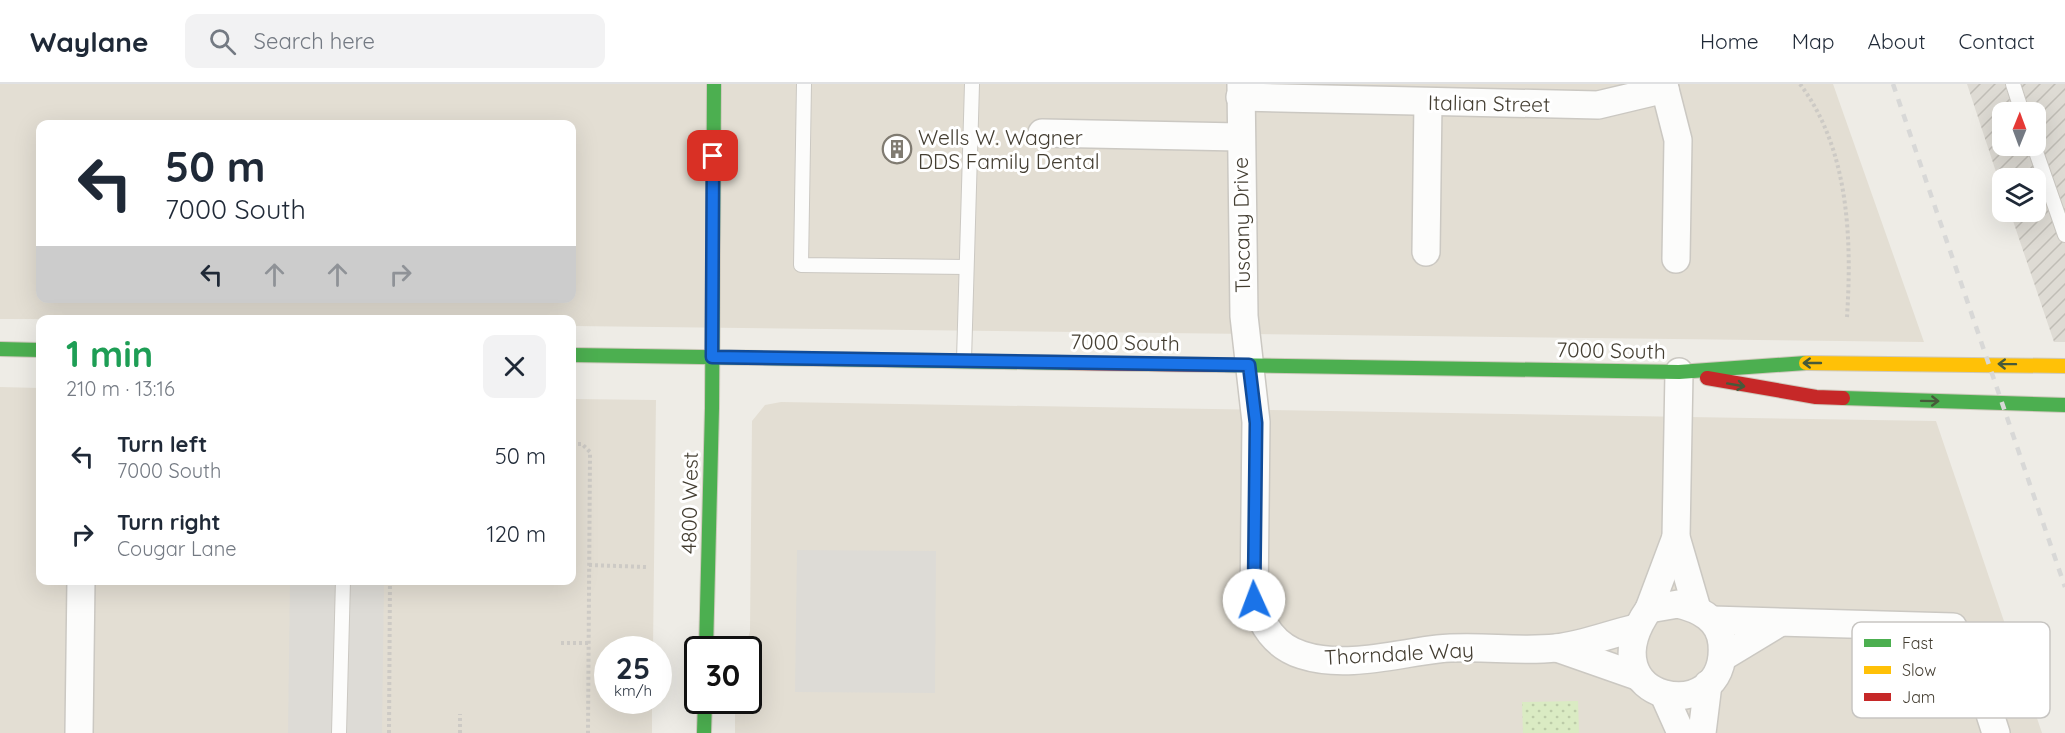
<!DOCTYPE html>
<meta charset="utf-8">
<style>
:root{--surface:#fff;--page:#f2f2f3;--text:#1f2937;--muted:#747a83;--line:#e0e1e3}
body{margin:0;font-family:Quicksand,sans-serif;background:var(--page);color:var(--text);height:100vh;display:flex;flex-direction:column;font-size:22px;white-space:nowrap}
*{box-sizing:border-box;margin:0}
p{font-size:20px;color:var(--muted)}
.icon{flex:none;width:33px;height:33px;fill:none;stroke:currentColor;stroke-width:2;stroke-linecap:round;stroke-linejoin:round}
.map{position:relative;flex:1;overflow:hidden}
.sheet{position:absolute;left:36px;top:231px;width:540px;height:270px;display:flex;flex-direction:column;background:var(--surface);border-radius:12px;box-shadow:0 6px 24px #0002}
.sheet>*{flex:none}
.guide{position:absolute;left:36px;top:36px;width:540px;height:183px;border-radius:12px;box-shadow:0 6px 24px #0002;background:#fff;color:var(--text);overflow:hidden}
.needle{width:39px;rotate:1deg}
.tools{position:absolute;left:1992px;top:18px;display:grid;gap:12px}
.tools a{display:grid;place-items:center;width:54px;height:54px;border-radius:12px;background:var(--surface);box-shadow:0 6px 24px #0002;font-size:30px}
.speed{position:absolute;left:594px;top:552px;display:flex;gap:12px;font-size:30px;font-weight:700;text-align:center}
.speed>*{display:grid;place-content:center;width:78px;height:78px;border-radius:50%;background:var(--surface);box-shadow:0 6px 24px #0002;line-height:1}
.speed small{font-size:15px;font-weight:400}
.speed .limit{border:3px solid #111;border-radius:9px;background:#fff;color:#111}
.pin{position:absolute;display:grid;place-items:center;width:51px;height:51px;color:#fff;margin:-26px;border-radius:12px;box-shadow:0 3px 9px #0006}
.me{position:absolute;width:66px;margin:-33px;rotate:358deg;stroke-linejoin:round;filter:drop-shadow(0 0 4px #0008)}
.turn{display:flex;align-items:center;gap:21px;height:126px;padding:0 30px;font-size:27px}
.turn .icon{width:78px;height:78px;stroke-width:2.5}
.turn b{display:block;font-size:42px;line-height:51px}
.lanes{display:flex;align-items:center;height:57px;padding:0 30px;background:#0003;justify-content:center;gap:30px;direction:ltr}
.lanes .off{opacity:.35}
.round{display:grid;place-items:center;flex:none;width:63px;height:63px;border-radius:12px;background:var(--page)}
.headline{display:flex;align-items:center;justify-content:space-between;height:102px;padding:0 30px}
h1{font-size:36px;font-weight:800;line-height:45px;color:#1e9e55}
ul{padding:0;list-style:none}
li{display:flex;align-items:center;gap:18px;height:78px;padding:0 30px}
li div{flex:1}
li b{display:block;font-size:22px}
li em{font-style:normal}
header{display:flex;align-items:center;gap:36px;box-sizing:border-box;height:84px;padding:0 30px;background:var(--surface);border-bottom:2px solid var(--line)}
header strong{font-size:28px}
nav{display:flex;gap:33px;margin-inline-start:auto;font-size:21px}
.search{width:420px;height:54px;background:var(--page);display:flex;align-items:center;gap:15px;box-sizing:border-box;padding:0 21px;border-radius:12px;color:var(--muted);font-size:22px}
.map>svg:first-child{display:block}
.residential{fill:#e3ded3;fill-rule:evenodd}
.industrial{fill:url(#industrial-furrows);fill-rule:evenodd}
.grass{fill:url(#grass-dots)}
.parking{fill:#dddbd6}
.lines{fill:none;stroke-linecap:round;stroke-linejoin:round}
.lane-casing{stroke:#cbc8c2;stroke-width:16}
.street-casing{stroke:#cbc8c2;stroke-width:30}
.fast-casing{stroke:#cec9bc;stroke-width:16}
.slow-casing{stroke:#cec9bc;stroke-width:16}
.jam-casing{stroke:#cec9bc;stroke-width:16}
.path{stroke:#cdcac5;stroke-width:4;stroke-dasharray:3 3;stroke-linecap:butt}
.lane{stroke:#fcfcfb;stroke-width:14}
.street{stroke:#fcfcfb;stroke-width:27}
.fast{stroke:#4caf50;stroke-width:14}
.slow{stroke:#ffc107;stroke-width:14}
.jam{stroke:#c62828;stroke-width:14}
.rail{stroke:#d8d8d7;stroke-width:4.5;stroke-dasharray:8 8;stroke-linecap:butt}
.oneway{stroke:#465a3a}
.route-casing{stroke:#114b97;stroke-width:15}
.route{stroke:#1a73e8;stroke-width:10}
.labels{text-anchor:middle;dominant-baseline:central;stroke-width:6;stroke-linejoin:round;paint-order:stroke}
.street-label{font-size:21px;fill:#443e32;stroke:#fff}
.poi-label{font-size:21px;fill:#443e32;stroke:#fff;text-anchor:start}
.key{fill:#fff;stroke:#c7c5c2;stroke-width:1.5}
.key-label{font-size:16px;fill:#443e32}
</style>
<header>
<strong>Waylane</strong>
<div class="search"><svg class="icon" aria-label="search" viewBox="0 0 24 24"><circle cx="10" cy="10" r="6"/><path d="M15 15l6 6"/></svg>Search here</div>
<nav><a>Home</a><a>Map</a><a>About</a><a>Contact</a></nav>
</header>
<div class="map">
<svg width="2065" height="649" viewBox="0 0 2065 649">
<defs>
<pattern id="industrial-furrows" width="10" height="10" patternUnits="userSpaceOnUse" patternTransform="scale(1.5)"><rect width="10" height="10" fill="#dedbd4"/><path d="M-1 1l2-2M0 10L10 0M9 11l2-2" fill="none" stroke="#c0bdb6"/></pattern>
<pattern id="grass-dots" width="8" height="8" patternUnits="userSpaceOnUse" patternTransform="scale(1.5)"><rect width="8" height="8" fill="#daebc3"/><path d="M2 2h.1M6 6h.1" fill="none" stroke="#bccba8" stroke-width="1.8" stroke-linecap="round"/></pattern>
</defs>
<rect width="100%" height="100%" fill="#eeece6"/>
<g class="residential">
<path d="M0 0H1833L1924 258 572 242V236L0 235ZM40 40H572V214H40Z"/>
<polygon points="0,303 40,304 40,496 572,496 572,315 656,316 653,565 608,566 608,616 652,617 652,649 0,649"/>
<polygon points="781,318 1936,337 2042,649 735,649 735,617 748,616 748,566 745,565 750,547 752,337 765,321"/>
</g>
<path class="industrial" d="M1967 0H2065V258H2054L2010 128H2036V94H2002V106ZM2002 28H2036V62H2002Z"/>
<polygon class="grass" points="1578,617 1579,649 1523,649 1522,618"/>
<g class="parking">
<polygon points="797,466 936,467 935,609 795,608"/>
<polygon points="290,497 384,497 382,649 288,649"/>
</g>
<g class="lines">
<g class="lane-casing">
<g id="lane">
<polyline points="804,0 801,181 966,183"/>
<polyline points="2013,0 2022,28"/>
<polyline points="2034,62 2065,151"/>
<polyline points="964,276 972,0"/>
<polyline points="339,649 343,496"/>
</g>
</g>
<g class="street-casing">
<g id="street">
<path d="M1241 0 1244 232 1256 338 1254 516C1262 541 1274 562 1302 571 1345 585 1395 570 1438 565 1477 561 1517 568 1556 564 1583 561 1610 550 1636 544"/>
<polyline points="1661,0 1665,5 1678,56 1676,175"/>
<polyline points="1240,13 1598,21 1665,5"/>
<polyline points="1042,49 1239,53"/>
<polyline points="1426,168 1428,18"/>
<polyline points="1679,288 1676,453 1697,525"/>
<path d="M1678 520C1699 525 1720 535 1722 560 1729 646 1584 618 1649 525Z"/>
<polyline points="1649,525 1676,453"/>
<polyline points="1712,536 1953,543 1980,599 1996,649"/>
<polyline points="1557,564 1637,592"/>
<polyline points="1723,573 1779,539"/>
<polyline points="1664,611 1681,649"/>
<polyline points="79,649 81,496"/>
<polyline points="1702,649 1708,600"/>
</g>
</g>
<g class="fast-casing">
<g id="fast">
<polyline points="0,265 40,266"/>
<polyline points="572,271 1071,279"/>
<polyline points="1223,281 1679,288 1806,279"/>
<polyline points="1843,314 2065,321"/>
<polyline points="706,566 712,324 714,0"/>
<polyline points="704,649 705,616"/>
</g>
</g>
<g class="slow-casing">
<polyline id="slow" points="1806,279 2065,282"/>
</g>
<g class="jam-casing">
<g id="jam">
<polyline points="1071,279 1223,281"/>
<polyline points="1707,294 1816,313 1843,314"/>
</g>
</g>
<g class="path">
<path d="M1800 0C1849 65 1852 155 1847 233"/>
<polyline points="572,360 582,360 590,368 588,649"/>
<polyline points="589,481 646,483"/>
<polyline points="561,559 588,559"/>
<polyline points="389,649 390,496"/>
<polyline points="460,649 460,630"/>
</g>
<use href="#lane" class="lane"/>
<use href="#street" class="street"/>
<use href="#fast" class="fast"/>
<use href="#slow" class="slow"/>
<use href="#jam" class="jam"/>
<polyline class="rail" points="1893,0 2065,503"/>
</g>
<defs><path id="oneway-shaft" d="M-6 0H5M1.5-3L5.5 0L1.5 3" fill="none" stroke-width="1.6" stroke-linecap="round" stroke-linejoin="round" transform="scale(1.5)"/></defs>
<g class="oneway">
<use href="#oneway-shaft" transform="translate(1812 279) rotate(-180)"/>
<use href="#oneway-shaft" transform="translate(2007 280) rotate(-179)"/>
<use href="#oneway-shaft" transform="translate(1736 301) rotate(10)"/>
<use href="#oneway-shaft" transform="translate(1930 317) rotate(1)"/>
</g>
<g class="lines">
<g class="route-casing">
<polyline id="route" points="713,72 712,273 1249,281 1256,339 1254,516"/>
</g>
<use href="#route" class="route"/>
</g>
<defs>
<g id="building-ring" transform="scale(1.5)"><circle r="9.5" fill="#fff" stroke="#807b71" stroke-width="1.5"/><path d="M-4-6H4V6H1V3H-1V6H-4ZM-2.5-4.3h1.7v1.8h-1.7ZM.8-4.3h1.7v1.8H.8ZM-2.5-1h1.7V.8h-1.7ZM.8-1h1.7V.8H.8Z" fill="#807b71"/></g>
</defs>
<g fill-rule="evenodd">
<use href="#building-ring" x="897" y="65"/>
</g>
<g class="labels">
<g class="street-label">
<text transform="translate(1489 19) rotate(1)">Italian Street</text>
<text transform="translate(1241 141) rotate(-91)">Tuscany Drive</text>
<text transform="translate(1125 258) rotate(1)">7000 South</text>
<text transform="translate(1611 266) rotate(1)">7000 South</text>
<text transform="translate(689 419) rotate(-89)">4800 West</text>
<text transform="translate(1399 569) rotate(-3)">Thorndale Way</text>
</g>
<g class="poi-label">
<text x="918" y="53">Wells W. Wagner<tspan x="918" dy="24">DDS Family Dental</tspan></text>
</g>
</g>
<rect x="1852" y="538" width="198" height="96" rx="9" class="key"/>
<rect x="1864" y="555" width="27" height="8" fill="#4caf50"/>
<rect x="1864" y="582" width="27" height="8" fill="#ffc107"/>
<rect x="1864" y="609" width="27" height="8" fill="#c62828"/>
<g class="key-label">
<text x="1902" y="565">Fast</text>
<text x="1902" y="592">Slow</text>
<text x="1902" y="619">Jam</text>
</g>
</svg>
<div class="tools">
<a><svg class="needle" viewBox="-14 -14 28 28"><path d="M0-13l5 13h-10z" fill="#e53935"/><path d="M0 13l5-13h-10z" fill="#747a83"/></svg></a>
<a><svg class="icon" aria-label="layers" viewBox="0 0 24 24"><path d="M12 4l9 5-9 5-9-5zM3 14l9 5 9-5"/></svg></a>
</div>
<div class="speed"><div>25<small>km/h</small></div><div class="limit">30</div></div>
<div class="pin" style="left:713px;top:72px;background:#d93025"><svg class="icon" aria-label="arrive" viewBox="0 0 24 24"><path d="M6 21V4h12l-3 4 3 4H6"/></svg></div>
<svg class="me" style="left:1254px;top:516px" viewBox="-20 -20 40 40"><circle r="19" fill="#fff"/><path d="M0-13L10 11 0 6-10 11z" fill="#1a73e8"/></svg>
<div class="guide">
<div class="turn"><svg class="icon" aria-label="left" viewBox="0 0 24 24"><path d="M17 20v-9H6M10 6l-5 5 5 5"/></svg><div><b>50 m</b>7000 South</div></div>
<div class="lanes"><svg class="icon" aria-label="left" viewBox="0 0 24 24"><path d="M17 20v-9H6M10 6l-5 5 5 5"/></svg><svg class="icon off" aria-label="ahead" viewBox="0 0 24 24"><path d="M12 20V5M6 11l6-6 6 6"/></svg><svg class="icon off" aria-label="ahead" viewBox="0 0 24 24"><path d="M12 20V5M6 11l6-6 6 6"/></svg><svg class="icon off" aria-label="right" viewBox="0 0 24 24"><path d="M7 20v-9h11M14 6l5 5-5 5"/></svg></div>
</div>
<section class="sheet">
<div class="headline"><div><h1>1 min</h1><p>210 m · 13:16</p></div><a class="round"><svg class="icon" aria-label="close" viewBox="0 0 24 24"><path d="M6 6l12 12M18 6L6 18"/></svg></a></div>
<ul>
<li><svg class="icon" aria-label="left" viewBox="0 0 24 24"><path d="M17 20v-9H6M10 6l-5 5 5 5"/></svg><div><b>Turn left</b><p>7000 South</p></div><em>50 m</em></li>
<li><svg class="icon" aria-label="right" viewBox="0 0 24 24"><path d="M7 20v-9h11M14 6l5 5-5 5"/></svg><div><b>Turn right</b><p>Cougar Lane</p></div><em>120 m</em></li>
</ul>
</section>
</div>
